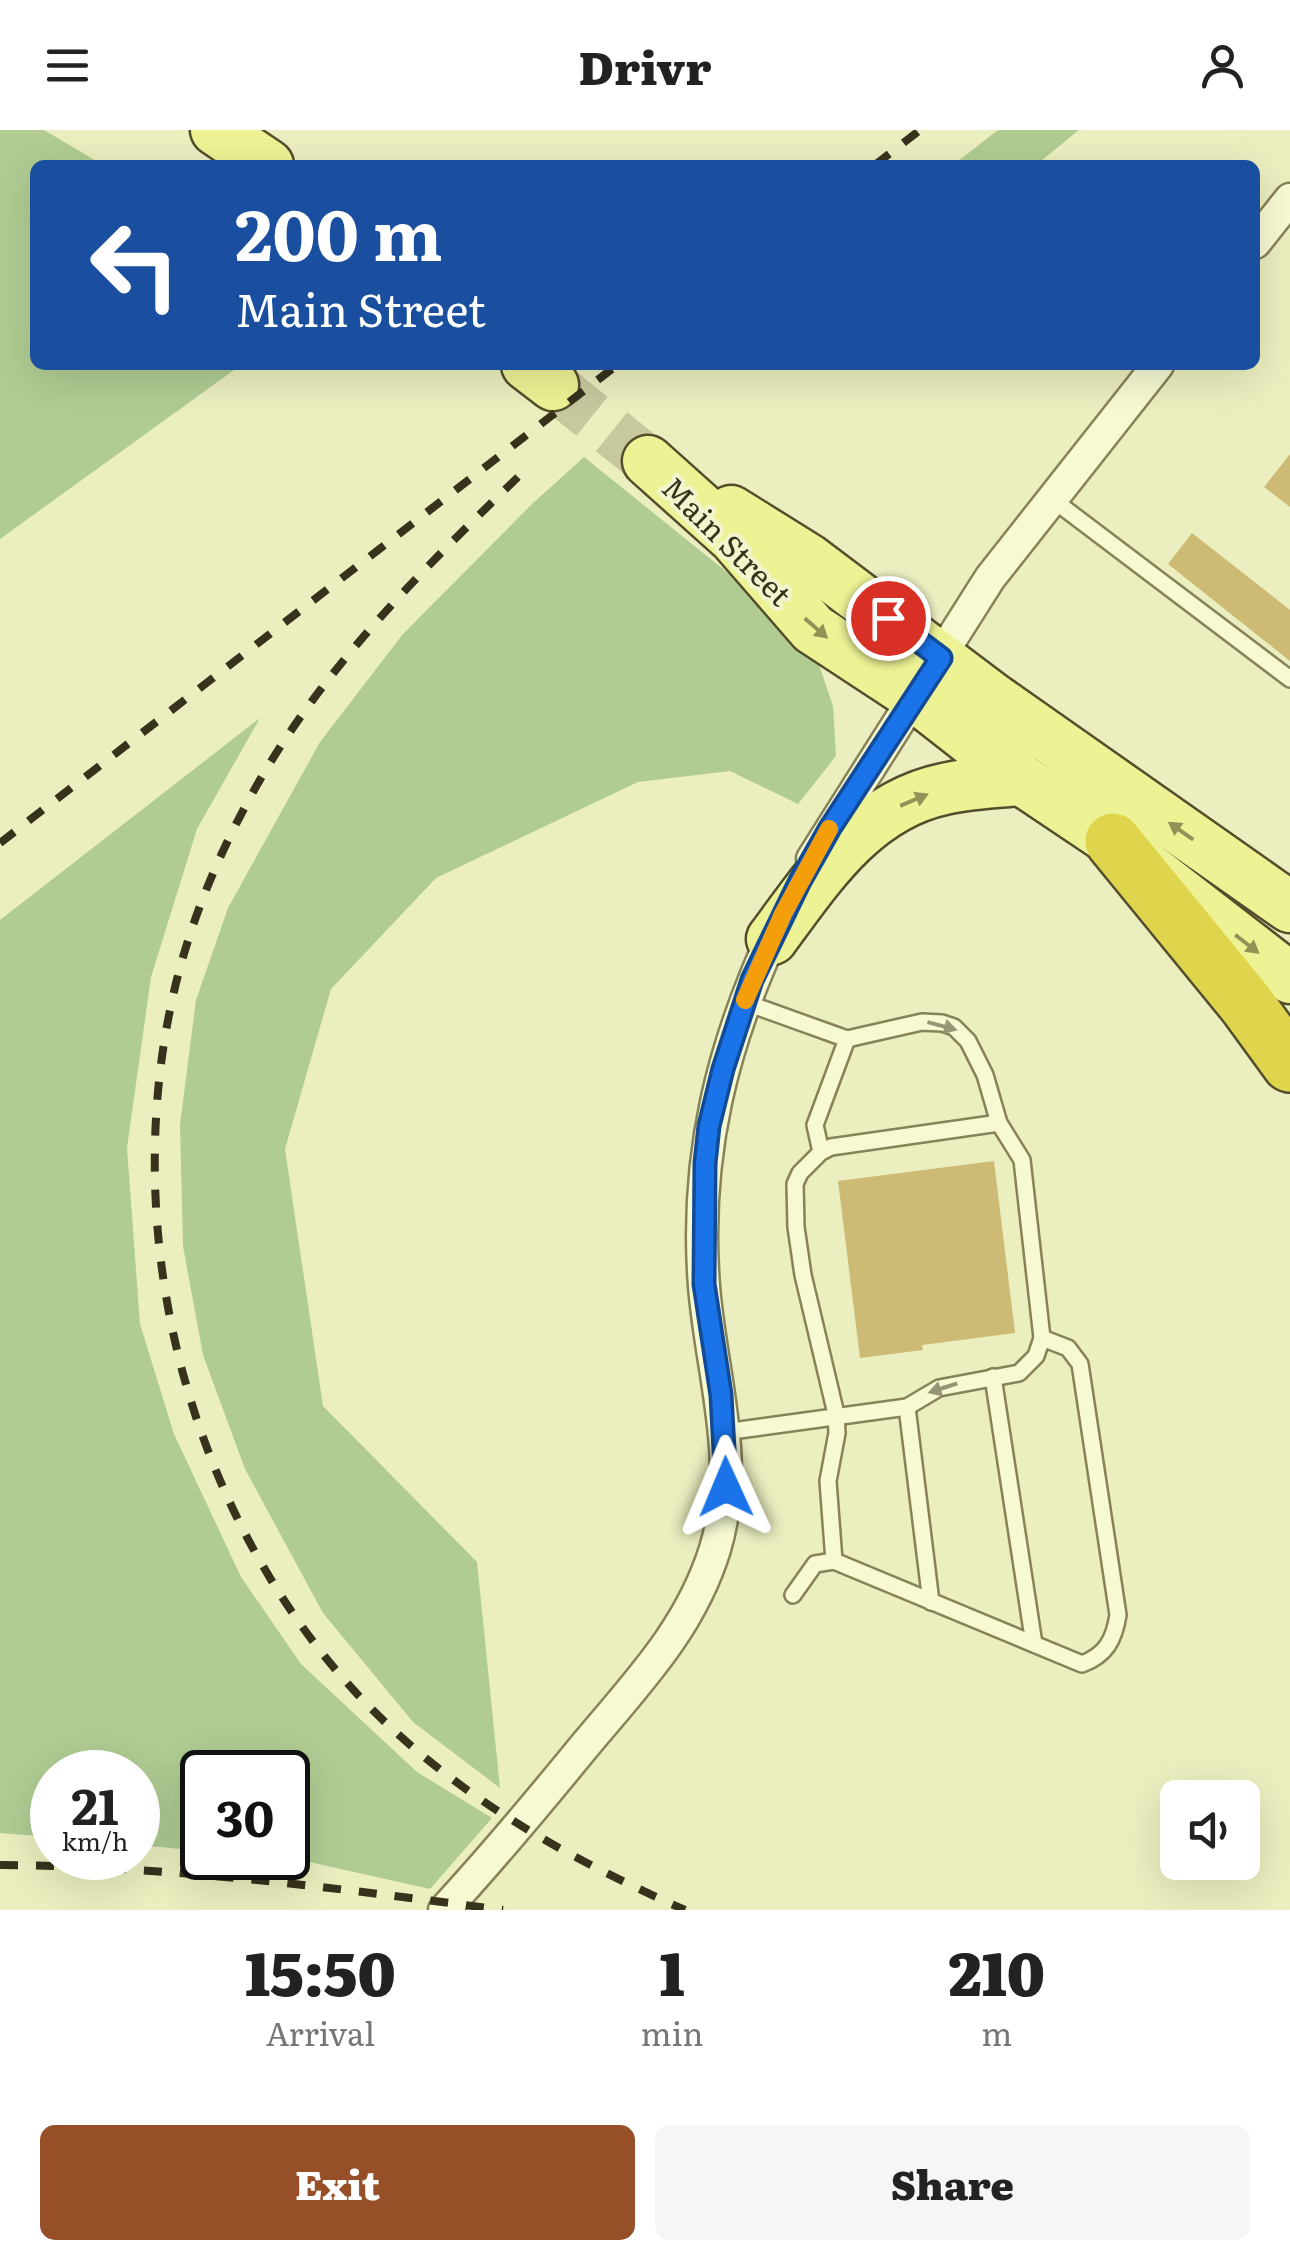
<!DOCTYPE html>
<style>
:root{--surface:#fff;--page:#f6f6f6;--text:#222;--muted:#767676;--accent:#964f27}
body{margin:0;font-family:Literata,serif;background:var(--page);color:var(--text);height:100vh;display:flex;flex-direction:column;font-size:38px;white-space:nowrap}
*{box-sizing:border-box;margin:0}
p{font-size:32px;color:var(--muted)}
.icon{flex:none;width:55px;height:55px;fill:none;stroke:currentColor;stroke-width:2;stroke-linecap:round;stroke-linejoin:round}
.map{position:relative;height:1780px;overflow:hidden}
.drawer{display:flex;flex-direction:column;background:var(--surface);flex:1}
.drawer>*{flex:none}
.top-card{position:absolute;left:30px;top:30px;width:1230px;height:210px;border-radius:15px;box-shadow:0 10px 40px #0002;background:#1a4fa0;color:#fff;overflow:hidden}
.tools{position:absolute;left:1160px;top:1650px;display:grid;gap:20px}
.tools a{display:grid;place-items:center;width:100px;height:100px;border-radius:15px;background:var(--surface);box-shadow:0 10px 40px #0002;font-size:50px}
.speed{position:absolute;left:30px;top:1620px;display:flex;gap:20px;font-size:50px;font-weight:700;text-align:center}
.speed>*{display:grid;place-content:center;width:130px;height:130px;border-radius:50%;background:var(--surface);box-shadow:0 10px 40px #0002;line-height:1}
.speed small{font-size:25px;font-weight:400}
.speed .limit{border:5px solid #111;border-radius:15px;background:#fff;color:#111}
.pin{position:absolute;display:grid;place-items:center;width:85px;height:85px;color:#fff;margin:-42px;border:5px solid #fff;border-radius:50%;box-shadow:0 2px 10px #0007}
.me{position:absolute;width:110px;margin:-55px;rotate:359deg;stroke-linejoin:round;filter:drop-shadow(0 0 8px #0008)}
.turn{display:flex;align-items:center;gap:35px;height:210px;padding:0 40px;font-size:45px}
.turn .icon{width:130px;height:130px;stroke-width:2.5}
.turn b{display:block;font-size:70px;line-height:85px}
.eta{display:flex;justify-content:space-evenly;align-items:center;height:170px;text-align:center}
.eta b{font-size:60px;font-weight:800;line-height:70px}
.cta{display:flex;gap:20px;margin-top:auto;padding:20px 40px}
.cta a{flex:1;height:115px;border-radius:15px;background:var(--accent);color:#fff;font-size:40px;font-weight:800;line-height:115px;text-align:center}
.cta a+a{background:var(--page);color:var(--text)}
header{display:flex;justify-content:space-between;align-items:center;height:130px;padding:0 40px;background:var(--surface);font-size:45px;font-weight:800}
.map>svg:first-child{display:block}
.green{fill:#b0cc93}
.building{fill:#cdba74}
.lines{fill:none;stroke-linecap:round;stroke-linejoin:round}
.primary-tunnel{stroke:#c7c89e;stroke-width:50;stroke-dasharray:50 25;stroke-linecap:butt}
.service-casing{stroke:#878257;stroke-width:20}
.minor-casing{stroke:#878257;stroke-width:35}
.primary-casing{stroke:#544d2c;stroke-width:55}
.motorway-casing{stroke:#544d2c;stroke-width:60}
.service{stroke:#f6f9d2;stroke-width:15}
.minor{stroke:#f6f9d2;stroke-width:30}
.primary{stroke:#edf295;stroke-width:50}
.motorway{stroke:#dfd54d;stroke-width:55}
.rail{stroke:#36321c;stroke-width:8;stroke-dasharray:18 18;stroke-linecap:butt}
.oneway{fill:#929258}
.oneway2{fill:#969677}
.route-casing{stroke:#114b97;stroke-width:25}
.route{stroke:#1a73e8;stroke-width:18}
.slow{stroke:#f59e0b;stroke-width:18}
.labels{text-anchor:middle;dominant-baseline:central;stroke-width:8;stroke-linejoin:round;paint-order:stroke}
.street-label{font-size:30px;fill:#36321c;stroke:#f2f5ce}
</style>
<header><svg class="icon" aria-label="menu" viewBox="0 0 24 24"><path d="M4 6h16M4 12h16M4 18h16"/></svg>Drivr<svg class="icon" aria-label="person" viewBox="0 0 24 24"><circle cx="12" cy="8" r="4"/><path d="M4 21q1-7 8-7t8 7"/></svg></header>
<div class="map">
<svg width="1290" height="1780" viewBox="0 0 1290 1780">
<rect width="100%" height="100%" fill="#ebeebf"/>
<g class="green">
<polygon points="0,0 44,0 103,35 35,35 35,235 241,235 0,409"/>
<polygon points="998,0 1079,0 1036,35 953,35"/>
<polygon points="584,327 764,472 817,529 833,576 836,626 798,674 730,641 638,652 436,748 331,859 285,1019 323,1276 477,1432 500,1658 413,1592 323,1483 245,1339 203,1225 183,1116 180,995 196,870 228,778 320,612 403,504 532,374"/>
<polygon points="260,588 197,699 151,847 127,1018 140,1194 174,1304 241,1447 301,1534 417,1642 492,1688 430,1759 305,1731 270,1728 288,1728 288,1642 202,1642 202,1721 138,1715 138,1642 52,1642 52,1707 0,1703 0,790"/>
</g>
<g class="building">
<polygon points="1290,324 1290,377 1264,357"/>
<polygon points="1192,403 1290,480 1290,531 1168,434"/>
<polygon points="994,1031 1015,1203 922,1215 923,1220 860,1228 838,1051"/>
</g>
<g class="lines">
<polyline class="primary-tunnel" points="553,255 648,331"/>
<g class="service-casing">
<g id="service">
<polyline points="1052,369 1290,549"/>
<polyline points="821,1022 815,995 847,909"/>
<polyline points="993,1247 1034,1514"/>
<polyline points="907,1277 931,1472"/>
<polyline points="725,1302 907,1277 939,1258 1019,1243 1036,1226 1042,1208 1022,1030 999,993 985,945 968,911 954,897 942,893 922,892 847,909 744,872"/>
<polyline points="834,1431 828,1351 837,1303 836,1284 803,1145 796,1097 795,1054 800,1043 821,1022 831,1017 999,993"/>
<path d="M793 1465 815 1434 834 1431 1082 1534C1106 1525 1114 1510 1118 1485L1080 1234 1068 1218 1042 1208"/>
</g>
</g>
<g class="minor-casing">
<g id="minor">
<polyline points="1255,113 1290,69"/>
<polyline points="812,729 990,448 1158,235"/>
<path d="M444 1780C492 1728 537 1674 582 1619 635 1555 690 1500 715 1419 742 1330 711 1245 704 1156 694 1026 722 914 777 797"/>
</g>
</g>
<g class="primary-casing">
<g id="primary">
<polyline points="216,0 268,35"/>
<polyline points="527,235 553,255"/>
<polyline points="648,331 734,408 813,499 915,566 1022,650 1113,711 1290,848"/>
<polyline points="731,381 808,429 991,567 1290,777"/>
<path d="M772 809C818 747 863 676 944 659 969 653 996 652 1022 650"/>
</g>
</g>
<g class="motorway-casing">
<polyline id="motorway" points="1113,711 1247,875 1290,934"/>
</g>
<use href="#service" class="service"/>
<use href="#minor" class="minor"/>
<use href="#primary" class="primary"/>
<use href="#motorway" class="motorway"/>
<g class="rail">
<polyline points="875,35 920,0"/>
<path d="M518 347C414 448 314 547 246 675 211 740 183 812 169 885 122 1122 193 1388 359 1566 452 1664 563 1726 685 1780"/>
<polyline points="0,713 617,235"/>
<path d="M0 1735C169 1736 336 1758 503 1780"/>
</g>
</g>
<defs><path id="oneway-solid" d="M-6-.8H1V-3.2L6.5 0L1 3.2V.8H-6Z" transform="scale(2.5)"/></defs>
<g class="oneway">
<use href="#oneway-solid" transform="translate(816 498) rotate(41)"/>
<use href="#oneway-solid" transform="translate(914 670) rotate(-23)"/>
<use href="#oneway-solid" transform="translate(1181 701) rotate(-145)"/>
<use href="#oneway-solid" transform="translate(1247 814) rotate(38)"/>
</g>
<g class="oneway2">
<use href="#oneway-solid" transform="translate(942 896) rotate(15)"/>
<use href="#oneway-solid" transform="translate(943 1258) rotate(162)"/>
</g>
<g class="lines">
<g class="route-casing">
<polyline id="route" points="726,1357 721,1265 704,1154 705,1033 709,996 723,939 752,850 800,751 830,698 941,528 888,488"/>
</g>
<use href="#route" class="route"/>
<polyline class="slow" points="745,870 783,784 829,699"/>
</g>
<g class="labels">
<g class="street-label">
<text transform="translate(728 410) rotate(45)">Main Street</text>
</g>
</g>
</svg>
<div class="tools">
<a><svg class="icon" aria-label="sound" viewBox="0 0 24 24"><path d="M4 9h4l5-4v14l-5-4H4zM17 9q2 3 0 6"/></svg></a>
</div>
<div class="speed"><div>21<small>km/h</small></div><div class="limit">30</div></div>
<div class="pin" style="left:888px;top:488px;background:#d93025"><svg class="icon" aria-label="arrive" viewBox="0 0 24 24"><path d="M6 21V4h12l-3 4 3 4H6"/></svg></div>
<svg class="me" style="left:726px;top:1357px" viewBox="-20 -20 40 40"><path d="M0-17L14 15 0 8-14 15z" fill="#1a73e8" stroke="#fff" stroke-width="4"/></svg>
<div class="top-card">
<div class="turn"><svg class="icon" aria-label="left" viewBox="0 0 24 24"><path d="M17 20v-9H6M10 6l-5 5 5 5"/></svg><div><b>200 m</b>Main Street</div></div>
</div>
</div>
<section class="drawer">
<div class="eta">
<div><b>15:50</b><p>Arrival</p></div>
<div><b>1</b><p>min</p></div>
<div><b>210</b><p>m</p></div>
</div>
<div class="cta"><a>Exit</a><a>Share</a></div>
</section>
